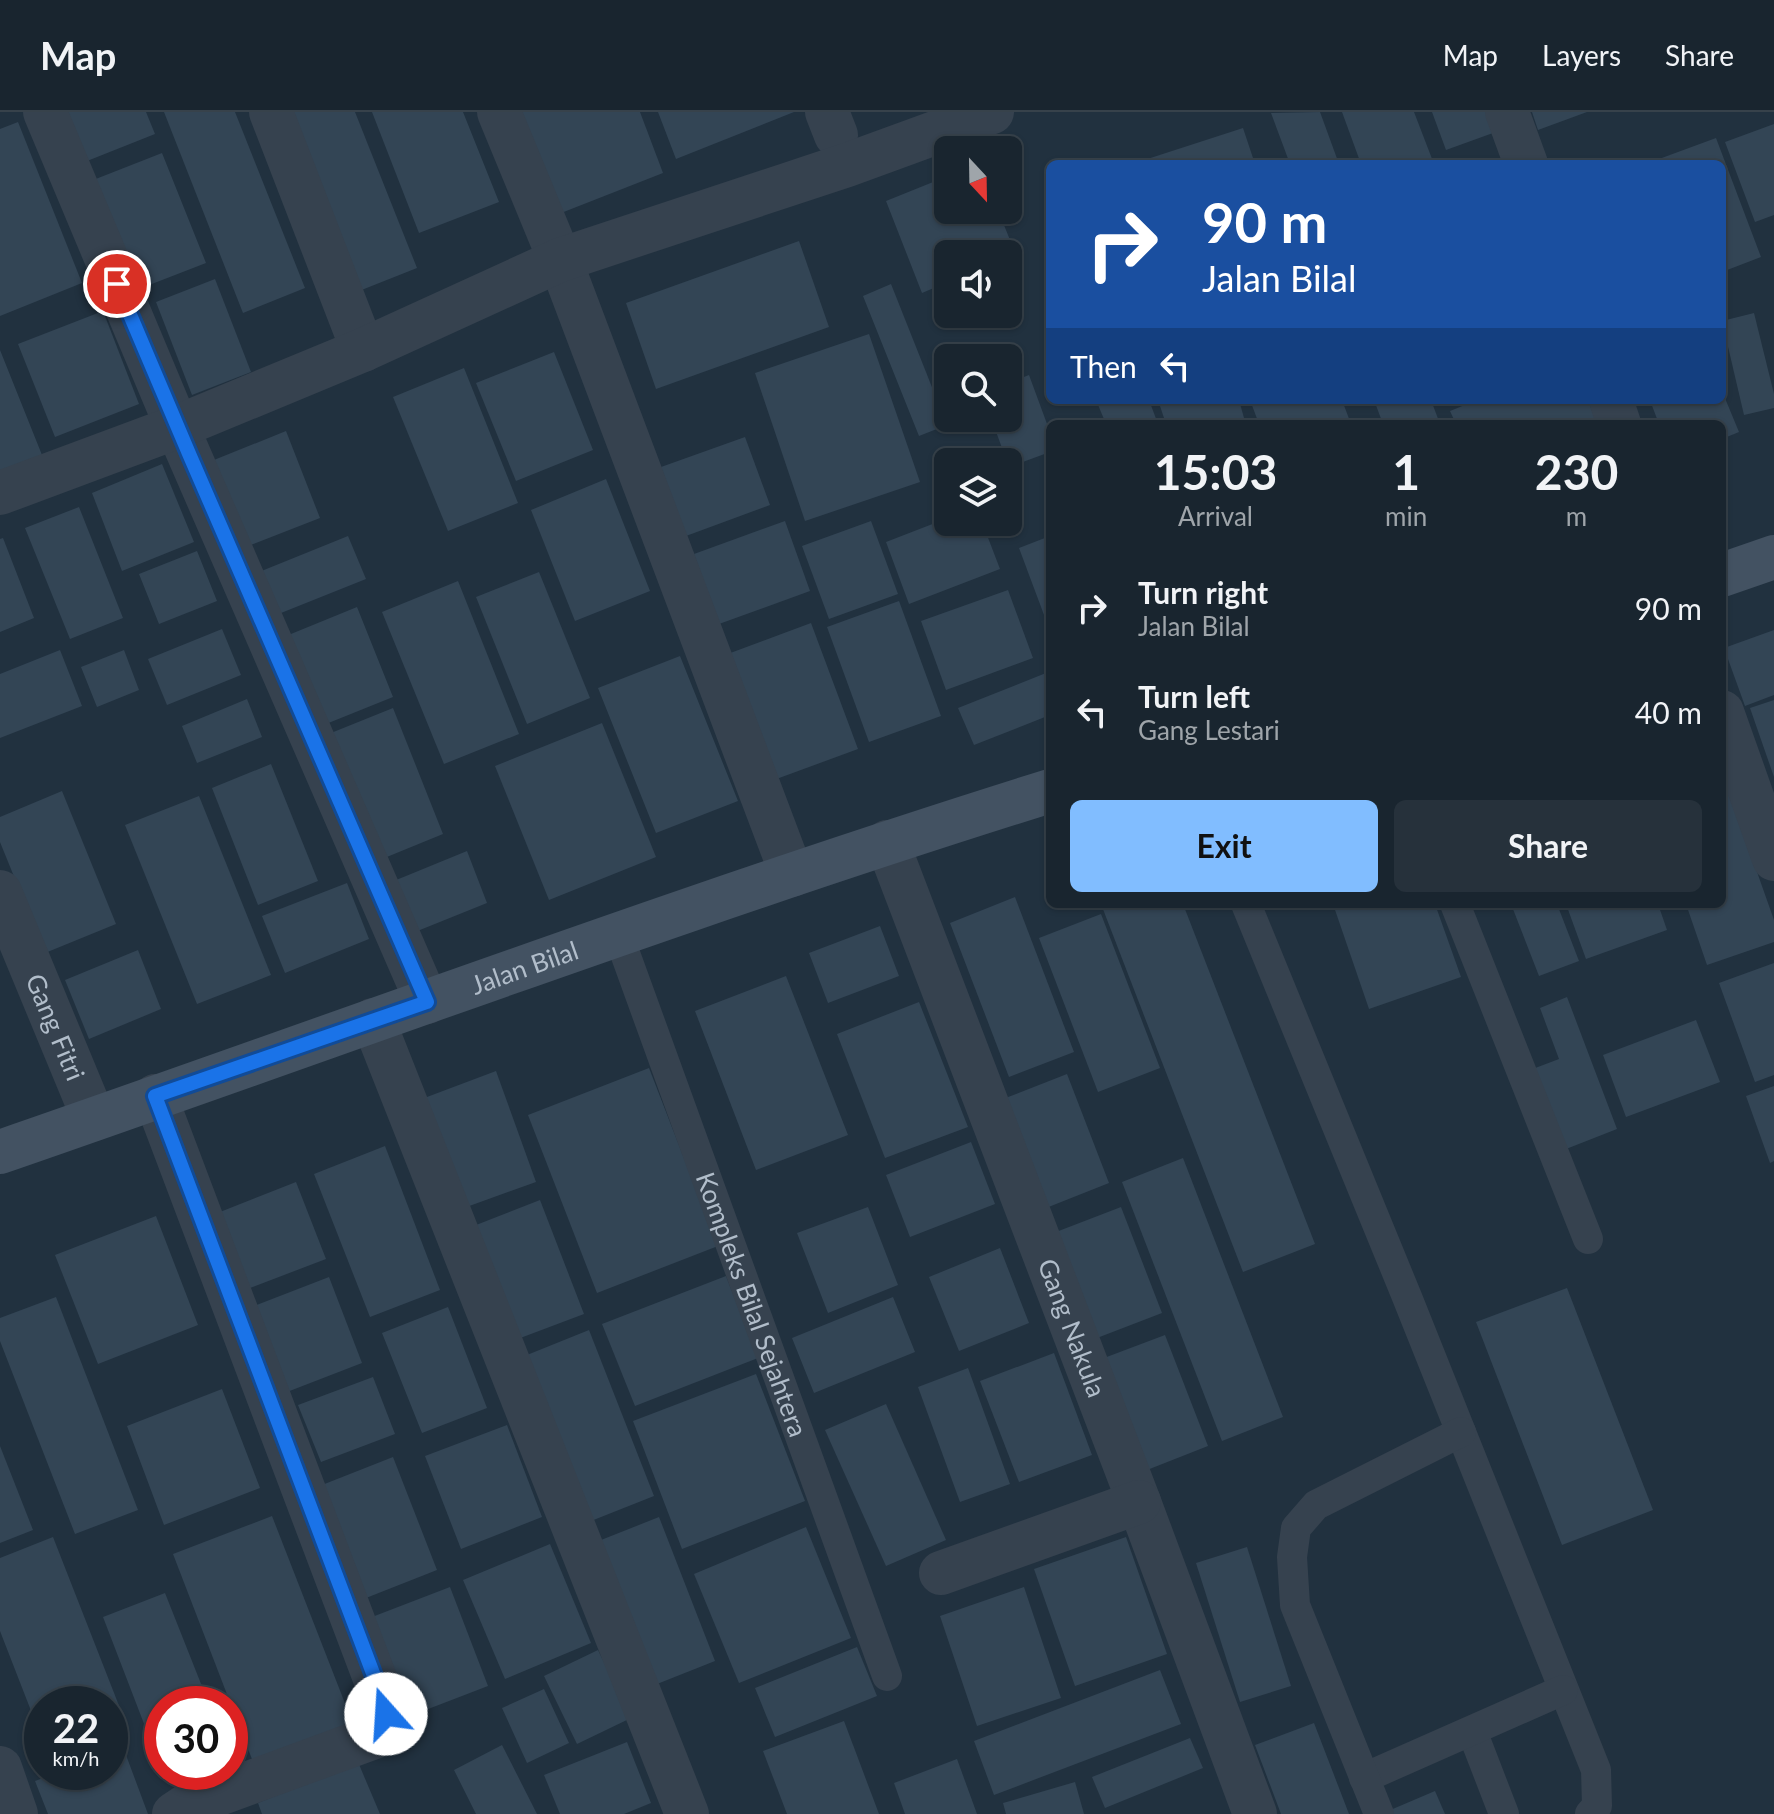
<!DOCTYPE html>
<style>
:root{--surface:#19252f;--page:#26313b;--text:#f1f3f6;--muted:#9fa5aa;--line:#37424b;--accent:#81bdff}
body{margin:0;font-family:Lato,sans-serif;background:var(--page);color:var(--text);height:100vh;display:flex;flex-direction:column;font-size:30px;white-space:nowrap}
*{box-sizing:border-box;margin:0}
p{font-size:26px;color:var(--muted)}
.icon{flex:none;width:44px;height:44px;fill:none;stroke:currentColor;stroke-width:2;stroke-linecap:round;stroke-linejoin:round}
.map{position:relative;flex:1;overflow:hidden}
.details{position:absolute;left:1046px;top:308px;width:680px;height:488px;display:flex;flex-direction:column;background:var(--surface);border-radius:12px;box-shadow:0 2px 6px #0004,0 0 0 2px var(--line)}
.details>*{flex:none}
.banner{position:absolute;left:1046px;top:48px;width:680px;height:244px;border-radius:12px;box-shadow:0 2px 6px #0004,0 0 0 2px var(--line);background:#1a4fa0;color:#fff;overflow:hidden}
.needle{width:52px;rotate:158deg}
.fabs{position:absolute;left:934px;top:24px;display:grid;gap:16px}
.fabs a{display:grid;place-items:center;width:88px;height:88px;border-radius:12px;background:var(--surface);box-shadow:0 2px 6px #0004,0 0 0 2px var(--line);font-size:40px}
.speed{position:absolute;left:24px;top:1574px;display:flex;gap:16px;font-size:40px;font-weight:700;text-align:center}
.speed>*{display:grid;place-content:center;width:104px;height:104px;border-radius:50%;background:var(--surface);box-shadow:0 2px 6px #0004,0 0 0 2px var(--line);line-height:1}
.speed small{font-size:20px;font-weight:400}
.speed .limit{border:12px solid #d22;background:#fff;color:#111}
.pin{position:absolute;display:grid;place-items:center;width:68px;height:68px;color:#fff;margin:-34px;border:4px solid #fff;border-radius:50%;box-shadow:0 2px 8px #0007}
.me{position:absolute;width:88px;margin:-44px;rotate:341deg;stroke-linejoin:round;filter:drop-shadow(0 0 6px #0008)}
.turn{display:flex;align-items:center;gap:28px;height:168px;padding:0 24px;font-size:36px}
.turn .icon{width:104px;height:104px;stroke-width:2.5}
.turn b{display:block;font-size:56px;line-height:68px}
.then{display:flex;align-items:center;height:76px;padding:0 24px;background:#0003;gap:16px;font-size:30px}
.eta{display:flex;justify-content:space-evenly;align-items:center;height:136px;text-align:center}
.eta b{font-size:48px;font-weight:700;line-height:56px}
.cta{display:flex;gap:16px;margin-top:auto;padding:16px 24px}
.cta a{flex:1;height:92px;border-radius:12px;background:var(--accent);color:#111;font-size:32px;font-weight:700;line-height:92px;text-align:center}
.cta a+a{background:var(--page);color:var(--text)}
ul{padding:0;list-style:none}
li{display:flex;align-items:center;gap:24px;height:104px;padding:0 24px}
li div{flex:1}
li b{display:block;font-size:30px}
li em{font-style:normal}
header{display:flex;align-items:center;gap:48px;box-sizing:border-box;height:112px;padding:0 40px;background:var(--surface);border-bottom:2px solid var(--line)}
header strong{font-size:38px}
nav{display:flex;gap:44px;margin-inline-start:auto;font-size:28px}
.map>svg:first-child{display:block}
.building{fill:#334555}
.lines{fill:none;stroke-linecap:round;stroke-linejoin:round}
.service{stroke:#36424f;stroke-width:30}
.minor{stroke:#36424f;stroke-width:44}
.secondary{stroke:#435262;stroke-width:44}
.route-casing{stroke:#114b97;stroke-width:20}
.route{stroke:#1a73e8;stroke-width:14}
.labels{text-anchor:middle;dominant-baseline:central;stroke-width:8;stroke-linejoin:round;paint-order:stroke}
.street-label{font-size:26px;fill:#b1bdca;stroke:#1b2734}
</style>
<header>
<strong>Map</strong>
<nav><a>Map</a><a>Layers</a><a>Share</a></nav>
</header>
<div class="map">
<svg width="1774" height="1702" viewBox="0 0 1774 1702">
<rect width="100%" height="100%" fill="#21313f"/>
<g class="building">
<polygon points="56,0 146,0 155,22 77,53"/>
<polygon points="164,0 235,0 305,176 243,201"/>
<polygon points="278,0 355,0 417,156 349,183"/>
<polygon points="372,0 463,0 499,90 419,121"/>
<polygon points="516,0 640,0 663,61 556,103"/>
<polygon points="658,0 794,0 676,47"/>
<polygon points="1320,0 1339,52 1290,52 1271,1"/>
<polygon points="1342,0 1414,0 1434,52 1361,52"/>
<polygon points="1432,0 1486,0 1493,21 1446,38"/>
<polygon points="1532,0 1587,0 1538,18"/>
<polygon points="18,10 82,171 0,204 0,17"/>
<polygon points="1774,12 1774,103 1755,110 1725,30"/>
<polygon points="1243,16 1255,52 1135,52 1135,51"/>
<polygon points="1716,26 1761,145 1722,160 1722,52 1660,52 1659,47"/>
<polygon points="162,41 206,151 126,182 83,72"/>
<polygon points="948,64 948,98 998,98 1016,143 1008,146 1008,142 948,142 948,170 922,181 886,89"/>
<polygon points="799,129 829,215 656,277 626,191"/>
<polygon points="215,167 251,260 192,283 156,190"/>
<polygon points="891,172 947,313 919,324 863,184"/>
<polygon points="103,199 139,292 55,325 18,232"/>
<polygon points="1754,201 1774,282 1774,296 1744,303 1722,209"/>
<polygon points="869,222 920,370 805,409 755,261"/>
<polygon points="0,238 42,343 0,360"/>
<polygon points="554,240 593,338 516,369 476,271"/>
<polygon points="464,256 518,391 448,419 393,285"/>
<polygon points="1029,263 1050,320 1050,340 1009,355 991,306 1008,306 1008,271"/>
<polygon points="1722,279 1739,320 1722,327 1722,312 1659,312 1651,291 1658,288 1722,288"/>
<polygon points="1096,288 1149,288 1158,312 1106,312"/>
<polygon points="1158,288 1239,288 1244,306 1227,312 1166,312"/>
<polygon points="1250,288 1342,288 1351,312 1259,312"/>
<polygon points="1374,288 1431,288 1440,312 1383,312"/>
<polygon points="1477,288 1588,288 1597,312 1456,312 1450,299"/>
<polygon points="286,319 320,406 243,436 209,350"/>
<polygon points="745,325 770,393 686,424 661,355"/>
<polygon points="162,352 194,430 122,459 92,381"/>
<polygon points="606,367 650,479 575,509 531,398"/>
<polygon points="79,395 123,506 70,527 25,416"/>
<polygon points="948,406 948,410 982,410 1000,457 909,492 886,430"/>
<polygon points="785,409 810,479 719,512 694,442"/>
<polygon points="871,409 898,482 829,507 802,434"/>
<polygon points="348,424 366,467 276,503 259,460"/>
<polygon points="1050,424 1050,519 1019,436"/>
<polygon points="3,426 34,506 0,520 0,427"/>
<polygon points="197,439 217,489 159,512 139,462"/>
<polygon points="539,460 590,586 527,612 476,485"/>
<polygon points="458,469 519,622 444,652 382,500"/>
<polygon points="1008,478 1033,546 946,578 921,509"/>
<polygon points="899,489 941,604 869,630 827,515"/>
<polygon points="357,495 393,585 321,614 286,524"/>
<polygon points="811,511 858,637 771,669 725,543"/>
<polygon points="222,517 241,563 167,593 148,547"/>
<polygon points="1774,518 1774,583 1745,594 1724,536"/>
<polygon points="60,538 82,594 0,626 0,562"/>
<polygon points="124,538 139,578 97,595 81,555"/>
<polygon points="680,544 738,689 656,721 598,576"/>
<polygon points="1046,561 1050,572 1050,603 974,633 958,596"/>
<polygon points="247,587 262,625 197,651 182,614"/>
<polygon points="1774,588 1774,665 1750,596"/>
<polygon points="393,596 443,722 377,749 326,623"/>
<polygon points="602,611 656,745 549,788 495,654"/>
<polygon points="271,652 318,769 258,793 212,676"/>
<polygon points="1722,661 1774,808 1774,830 1707,853 1686,792 1722,792"/>
<polygon points="62,679 116,812 45,841 0,730 0,705"/>
<polygon points="199,684 271,863 197,892 125,713"/>
<polygon points="467,739 487,791 405,824 384,773"/>
<polygon points="347,771 369,827 285,861 262,804"/>
<polygon points="1015,785 1074,940 1009,965 950,811"/>
<polygon points="1101,792 1183,792 1315,1132 1243,1160"/>
<polygon points="1333,792 1435,792 1461,865 1369,897"/>
<polygon points="1511,792 1557,792 1579,849 1539,864"/>
<polygon points="1566,792 1658,792 1667,818 1586,847"/>
<polygon points="1101,802 1160,956 1098,980 1039,826"/>
<polygon points="880,814 899,864 828,891 809,841"/>
<polygon points="138,838 161,897 89,927 65,868"/>
<polygon points="1774,851 1774,963 1755,970 1719,871"/>
<polygon points="786,864 848,1023 756,1058 695,899"/>
<polygon points="1567,885 1617,1017 1561,1039 1530,958 1559,947 1540,896"/>
<polygon points="919,890 968,1015 885,1046 837,922"/>
<polygon points="1696,908 1720,970 1626,1005 1603,943"/>
<polygon points="649,956 718,1134 597,1181 528,1003"/>
<polygon points="496,959 536,1070 461,1097 419,988"/>
<polygon points="1067,962 1109,1071 1046,1096 1003,987"/>
<polygon points="1774,974 1774,1049 1770,1051 1746,984"/>
<polygon points="971,1030 995,1092 910,1125 886,1063"/>
<polygon points="385,1034 440,1178 370,1205 314,1062"/>
<polygon points="1183,1046 1283,1305 1222,1329 1122,1070"/>
<polygon points="296,1070 326,1147 250,1176 220,1100"/>
<polygon points="540,1088 584,1202 515,1228 471,1115"/>
<polygon points="868,1095 898,1173 828,1201 797,1121"/>
<polygon points="1121,1095 1162,1201 1097,1226 1056,1120"/>
<polygon points="156,1104 198,1213 98,1252 55,1143"/>
<polygon points="1000,1136 1029,1211 959,1239 929,1165"/>
<polygon points="726,1164 758,1246 635,1294 602,1212"/>
<polygon points="329,1165 362,1251 287,1280 254,1194"/>
<polygon points="1567,1176 1653,1398 1562,1433 1476,1210"/>
<polygon points="56,1185 138,1398 75,1422 0,1229 0,1206"/>
<polygon points="893,1185 915,1240 814,1281 792,1226"/>
<polygon points="448,1195 487,1296 422,1321 382,1221"/>
<polygon points="589,1218 654,1384 586,1411 522,1245"/>
<polygon points="1165,1223 1208,1334 1147,1358 1104,1246"/>
<polygon points="1054,1241 1092,1343 1019,1370 980,1269"/>
<polygon points="968,1256 1010,1372 960,1390 918,1275"/>
<polygon points="756,1262 805,1389 682,1437 633,1309"/>
<polygon points="373,1265 395,1322 321,1350 298,1293"/>
<polygon points="222,1277 260,1376 164,1413 127,1314"/>
<polygon points="886,1292 946,1428 886,1454 825,1318"/>
<polygon points="507,1313 542,1405 461,1437 425,1344"/>
<polygon points="0,1334 33,1418 0,1431"/>
<polygon points="393,1345 437,1458 366,1486 322,1373"/>
<polygon points="272,1404 355,1617 255,1655 173,1442"/>
<polygon points="659,1405 715,1549 647,1576 591,1432"/>
<polygon points="806,1415 851,1526 739,1571 694,1462"/>
<polygon points="53,1425 125,1609 110,1615 110,1592 42,1592 42,1627 0,1519 0,1446"/>
<polygon points="1126,1425 1167,1542 1075,1574 1034,1457"/>
<polygon points="550,1432 591,1531 505,1567 463,1468"/>
<polygon points="1247,1435 1291,1574 1240,1590 1196,1451"/>
<polygon points="450,1475 488,1574 410,1604 372,1505"/>
<polygon points="1024,1475 1061,1586 977,1614 940,1504"/>
<polygon points="165,1481 209,1592 162,1592 162,1626 151,1630 103,1505"/>
<polygon points="857,1535 877,1584 775,1625 755,1576"/>
<polygon points="598,1538 631,1606 577,1632 544,1564"/>
<polygon points="1160,1558 1181,1612 994,1683 974,1629"/>
<polygon points="544,1577 569,1631 527,1651 502,1596"/>
<polygon points="844,1609 879,1702 787,1702 763,1639"/>
<polygon points="1314,1611 1349,1702 1281,1702 1255,1633"/>
<polygon points="1190,1626 1203,1656 1105,1696 1092,1665"/>
<polygon points="627,1630 651,1691 624,1702 560,1702 544,1663"/>
<polygon points="502,1633 537,1702 476,1702 454,1658"/>
<polygon points="123,1635 148,1702 48,1702 35,1669 59,1660 110,1660 110,1640"/>
<polygon points="957,1647 977,1702 905,1702 894,1671"/>
<polygon points="358,1650 380,1702 262,1702 258,1691"/>
<polygon points="1075,1670 1084,1702 1006,1702 1003,1691"/>
<polygon points="1435,1679 1445,1702 1389,1702 1388,1699"/>
</g>
<g class="lines">
<g class="service">
<polyline points="1246,792 1407,1185 1596,1658 1597,1694 1590,1702"/>
<polyline points="1455,792 1588,1127"/>
<path id="s1" d="M618 822 887 1564"/>
<polyline points="1472,1619 1504,1702"/>
<polyline points="1364,1666 1563,1578"/>
<polyline points="1379,1702 1295,1493 1292,1445 1296,1416 1316,1393 1461,1320"/>
</g>
<g class="minor">
<polyline points="45,0 177,315 427,890"/>
<polyline points="271,0 363,238"/>
<polyline points="499,0 560,148 792,763"/>
<polyline points="827,0 836,23"/>
<polyline points="1507,0 1526,52"/>
<polyline points="1611,288 1619,312"/>
<polyline points="0,381 177,315 363,238 560,148 847,53 992,0"/>
<polyline points="1722,600 1774,747"/>
<path id="s2" d="M887 730 1139 1390 1255 1702"/>
<path id="s3" d="M0 780 94 1007"/>
<polyline points="373,908 687,1702"/>
<polyline points="155,984 385,1593 386,1611 384,1618 377,1624 186,1694 174,1702"/>
<polyline points="941,1461 1139,1390"/>
<polyline points="0,1656 16,1702"/>
</g>
<g class="secondary">
<polyline points="1722,463 1774,445"/>
<path id="s4" d="M0 1040C350 919 697 789 1050 679"/>
</g>
</g>
<g class="lines">
<g class="route-casing">
<polyline id="route" points="117,172 190,344 427,890 155,984 385,1593 386,1602"/>
</g>
<use href="#route" class="route"/>
</g>
<g class="labels">
<g class="street-label">
<text stroke="none"><textPath href="#s4" startOffset="556">Jalan Bilal</textPath></text>
<text stroke="none"><textPath href="#s3" startOffset="146">Gang Fitri</textPath></text>
<text stroke="none"><textPath href="#s1" startOffset="394">Kompleks Bilal Sejahtera</textPath></text>
<text stroke="none"><textPath href="#s2" startOffset="520">Gang Nakula</textPath></text>
</g>
</g>
</svg>
<div class="fabs">
<a><svg class="needle" viewBox="-14 -14 28 28"><path d="M0-13l5 13h-10z" fill="#e53935"/><path d="M0 13l5-13h-10z" fill="#9fa5aa"/></svg></a>
<a><svg class="icon" aria-label="sound" viewBox="0 0 24 24"><path d="M4 9h4l5-4v14l-5-4H4zM17 9q2 3 0 6"/></svg></a>
<a><svg class="icon" aria-label="search" viewBox="0 0 24 24"><circle cx="10" cy="10" r="6"/><path d="M15 15l6 6"/></svg></a>
<a><svg class="icon" aria-label="layers" viewBox="0 0 24 24"><path d="M12 4l9 5-9 5-9-5zM3 14l9 5 9-5"/></svg></a>
</div>
<div class="speed"><div>22<small>km/h</small></div><div class="limit">30</div></div>
<div class="pin" style="left:117px;top:172px;background:#d93025"><svg class="icon" aria-label="arrive" viewBox="0 0 24 24"><path d="M6 21V4h12l-3 4 3 4H6"/></svg></div>
<svg class="me" style="left:386px;top:1602px" viewBox="-20 -20 40 40"><circle r="19" fill="#fff"/><path d="M0-13L10 11 0 6-10 11z" fill="#1a73e8"/></svg>
<div class="banner">
<div class="turn"><svg class="icon" aria-label="right" viewBox="0 0 24 24"><path d="M7 20v-9h11M14 6l5 5-5 5"/></svg><div><b>90 m</b>Jalan Bilal</div></div>
<div class="then">Then<svg class="icon" aria-label="left" viewBox="0 0 24 24"><path d="M17 20v-9H6M10 6l-5 5 5 5"/></svg></div>
</div>
<section class="details">
<div class="eta">
<div><b>15:03</b><p>Arrival</p></div>
<div><b>1</b><p>min</p></div>
<div><b>230</b><p>m</p></div>
</div>
<ul>
<li><svg class="icon" aria-label="right" viewBox="0 0 24 24"><path d="M7 20v-9h11M14 6l5 5-5 5"/></svg><div><b>Turn right</b><p>Jalan Bilal</p></div><em>90 m</em></li>
<li><svg class="icon" aria-label="left" viewBox="0 0 24 24"><path d="M17 20v-9H6M10 6l-5 5 5 5"/></svg><div><b>Turn left</b><p>Gang Lestari</p></div><em>40 m</em></li>
</ul>
<div class="cta"><a>Exit</a><a>Share</a></div>
</section>
</div>
